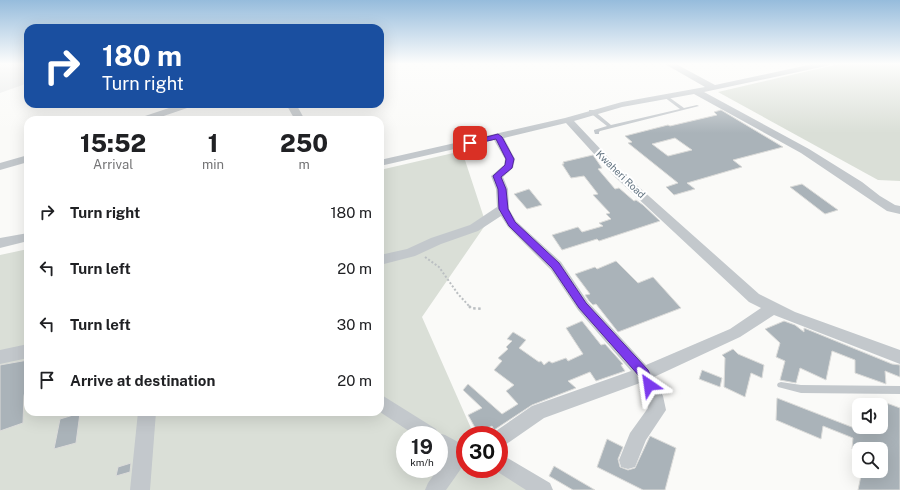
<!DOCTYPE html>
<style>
:root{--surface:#fff;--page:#f6f6f6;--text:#202124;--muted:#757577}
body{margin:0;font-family:"Public Sans",sans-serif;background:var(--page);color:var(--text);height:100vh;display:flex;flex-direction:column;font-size:15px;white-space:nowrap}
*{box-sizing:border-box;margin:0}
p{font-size:13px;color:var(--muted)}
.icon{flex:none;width:22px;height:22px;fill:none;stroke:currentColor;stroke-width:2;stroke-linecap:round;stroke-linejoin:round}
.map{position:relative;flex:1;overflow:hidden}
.side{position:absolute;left:24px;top:116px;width:360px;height:300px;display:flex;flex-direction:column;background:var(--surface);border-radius:12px;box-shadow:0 4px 16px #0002}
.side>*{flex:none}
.guide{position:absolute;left:24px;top:24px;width:360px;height:84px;border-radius:12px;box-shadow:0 4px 16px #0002;background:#1a4fa0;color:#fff;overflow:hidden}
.buttons{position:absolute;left:852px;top:398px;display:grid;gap:8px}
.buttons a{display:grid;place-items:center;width:36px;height:36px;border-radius:8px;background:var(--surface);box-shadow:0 4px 16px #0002;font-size:20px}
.speed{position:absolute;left:396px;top:426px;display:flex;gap:8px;font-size:20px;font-weight:700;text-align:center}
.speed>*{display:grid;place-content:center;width:52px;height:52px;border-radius:50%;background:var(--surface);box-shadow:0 4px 16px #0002;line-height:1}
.speed small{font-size:10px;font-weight:400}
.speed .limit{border:6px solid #d22;background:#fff;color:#111}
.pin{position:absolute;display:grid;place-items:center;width:34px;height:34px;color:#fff;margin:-17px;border-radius:8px;box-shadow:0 2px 6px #0006}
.me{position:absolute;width:44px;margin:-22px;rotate:328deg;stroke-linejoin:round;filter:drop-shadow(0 0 3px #0008)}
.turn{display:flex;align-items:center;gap:14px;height:84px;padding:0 12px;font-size:18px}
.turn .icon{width:52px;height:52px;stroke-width:2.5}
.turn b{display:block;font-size:28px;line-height:34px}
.eta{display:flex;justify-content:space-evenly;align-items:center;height:68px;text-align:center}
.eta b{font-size:24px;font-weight:800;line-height:28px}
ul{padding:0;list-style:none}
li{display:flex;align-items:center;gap:12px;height:56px;padding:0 12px}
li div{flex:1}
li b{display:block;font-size:15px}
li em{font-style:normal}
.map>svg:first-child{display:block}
.built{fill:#e8e9e9}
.green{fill:#dadfd7;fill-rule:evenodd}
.building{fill:#aab3b9;stroke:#dcdcda;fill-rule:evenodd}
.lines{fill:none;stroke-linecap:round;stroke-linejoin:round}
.path-far1{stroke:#bbbfc2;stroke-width:2;stroke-dasharray:2 2;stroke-linecap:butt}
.path{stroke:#bbbfc2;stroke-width:2.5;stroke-dasharray:2.5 2.5;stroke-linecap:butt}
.service{fill:#c3c8cc;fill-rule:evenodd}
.minor{fill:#c3c8cc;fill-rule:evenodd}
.route{fill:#7c3aed;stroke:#51269a}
.labels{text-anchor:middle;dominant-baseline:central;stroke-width:4;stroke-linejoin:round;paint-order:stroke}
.street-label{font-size:10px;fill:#657683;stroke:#fff}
</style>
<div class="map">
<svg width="900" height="490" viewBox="0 0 900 490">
<rect width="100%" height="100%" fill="#fafaf8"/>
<polygon class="built" points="0,64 28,64 28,83 0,93"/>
<g class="green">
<polygon points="839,64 900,64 900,181 878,180 718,92"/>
<path d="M462 151 486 224 422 317 474 435H465V469H499L546 490H0V255L28 249V412H380V170ZM405 435H439V469H405Z"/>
</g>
<g class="building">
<path d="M721 110 783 147 733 160 742 167 687 183 695 189 674 195 666 187 678 183 628 143 632 142 625 136 668 125 670 126 717 115 714 112ZM675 138 692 150 668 156 652 144Z"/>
<polygon points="593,155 602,168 598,169 615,189 619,188 634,201 636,200 643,205 660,221 599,241 597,239 562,250 552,235 578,227 582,232 603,226 599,223 611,219 606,214 610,213 593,195 598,194 584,176 571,178 562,164 564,164 563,162"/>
<polygon points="802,184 838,210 825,214 790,187"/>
<polygon points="529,189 542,205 527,209 514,194"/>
<polygon points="616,261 638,283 653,277 681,308 618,332 596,304 593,305 589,301 585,295 590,294 575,274 595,267 597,269"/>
<polygon points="582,321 601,345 605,344 623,364 621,365 625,371 596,381 590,372 568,381 576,388 532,405 494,430 492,426 478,433 468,415 482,408 463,390 468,384 502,414 518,404 506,391 514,385 494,370 502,361 498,358 508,349 506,347 512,341 507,339 513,332 526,340 519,348 539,362 541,361 544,365 549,361 552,363 566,358 568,361 583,354 566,328"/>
<polygon points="784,321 795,325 804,332 804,328 892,364 900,365 900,377 885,371 886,384 855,373 855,360 832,351 826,380 800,368 796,383 780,380 785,361 776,357 780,343 765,329"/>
<polygon points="733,349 738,354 764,365 762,378 751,373 745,397 724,387 725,358 722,355"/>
<polygon points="28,360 28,376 24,396 23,423 0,431 0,365"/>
<polygon points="702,370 722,378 720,387 699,379"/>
<polygon points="777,398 867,433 866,427 881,427 881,401 900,408 900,490 858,490 862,471 881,471 881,449 852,449 853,438 823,426 821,439 776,420"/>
<polygon points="80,413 76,443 54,449 60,419"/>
<polygon points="650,436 676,448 665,490 643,490 597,467 607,439 623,447 618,459 620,467 628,470 635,468"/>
<polygon points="131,463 130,472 116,476 118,467"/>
<polygon points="554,466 595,490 573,490 549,476"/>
</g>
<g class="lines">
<polyline class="path-far1" points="425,257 439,267 458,294 470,307"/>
<polyline class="path" points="469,306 471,308 483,309"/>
<g class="service">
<polygon points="664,95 666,95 684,108 697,105 699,106 600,131 599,132 599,134 595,134 594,131 594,130 607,126 589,112 589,110 593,110 611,125 680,109 664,97"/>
<polygon points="781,382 801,385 900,386 900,394 801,393 778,387 777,385 778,383"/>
</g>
<g class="minor">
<path d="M665 64H676L715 85 813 64H830L826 66 704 92 809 149 862 182 880 196 895 205 900 206V214L887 211 801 153 694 94 622 107 574 121 623 173 759 294 795 312 900 350V364L774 315 740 337 654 377 663 396 666 410 646 440 635 467 628 469 621 467 619 460 630 433 648 408 647 397 640 383 544 418 505 445 499 448V435H492L493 433 532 406 631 371 578 310 551 270 508 227 501 216 478 231 441 244 415 256 380 265V255L407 249 431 238 470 225 497 207 496 189 491 176 504 165 505 159 494 140 380 166V160L565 118 622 102 705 87ZM566 123 615 177 749 302 761 308 730 329 646 365 588 302 561 262 516 221 509 209 508 189 503 177 513 168 515 159 504 138Z"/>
<polygon points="181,104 195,104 193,106 152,120 137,120 139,118"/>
<polygon points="286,104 296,104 305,120 295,120"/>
<polygon points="28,155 28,162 0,170 0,163"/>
<polygon points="28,233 28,241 0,248 0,238"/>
<polygon points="28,344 28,358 0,364 0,350"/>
<polygon points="380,394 436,429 438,433 445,435 462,444 465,444 465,463 446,490 425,490 428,483 447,456 439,451 439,435 415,435 380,412"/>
<polygon points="138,412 156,412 150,490 130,490"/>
<polygon points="499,453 550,483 553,490 526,490 493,469 499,469"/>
</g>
</g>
<linearGradient id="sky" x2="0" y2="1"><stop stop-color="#96bcdc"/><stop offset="0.48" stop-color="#fdfdfc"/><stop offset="1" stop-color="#fdfdfc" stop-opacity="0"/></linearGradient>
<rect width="900" height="133" fill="url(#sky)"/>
<polygon class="route" points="498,134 502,137 514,159 512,168 501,177 506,189 508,209 515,222 559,263 586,303 648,370 655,385 653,389 649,390 645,389 640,377 579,308 552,268 509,226 499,209 498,189 493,176 505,165 506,159 496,139 470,145 466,143 467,142"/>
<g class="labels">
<g class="street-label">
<text transform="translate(621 174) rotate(44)">Kwaheri Road</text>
</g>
</g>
</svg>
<div class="buttons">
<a><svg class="icon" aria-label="sound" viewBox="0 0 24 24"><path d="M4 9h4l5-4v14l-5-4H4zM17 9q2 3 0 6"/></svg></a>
<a><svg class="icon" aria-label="search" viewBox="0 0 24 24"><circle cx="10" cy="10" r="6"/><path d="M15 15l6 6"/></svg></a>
</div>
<div class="speed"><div>19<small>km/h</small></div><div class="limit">30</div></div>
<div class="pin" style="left:470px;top:143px;background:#d93025"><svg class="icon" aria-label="arrive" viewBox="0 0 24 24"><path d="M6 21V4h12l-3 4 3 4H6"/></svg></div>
<svg class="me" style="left:649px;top:385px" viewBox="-20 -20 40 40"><path d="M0-17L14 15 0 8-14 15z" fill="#7c3aed" stroke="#fff" stroke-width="4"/></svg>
<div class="guide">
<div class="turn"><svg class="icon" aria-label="right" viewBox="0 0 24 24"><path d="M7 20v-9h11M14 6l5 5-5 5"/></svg><div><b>180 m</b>Turn right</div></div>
</div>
<section class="side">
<div class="eta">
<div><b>15:52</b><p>Arrival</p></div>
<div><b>1</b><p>min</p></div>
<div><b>250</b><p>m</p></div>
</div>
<ul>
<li><svg class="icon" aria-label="right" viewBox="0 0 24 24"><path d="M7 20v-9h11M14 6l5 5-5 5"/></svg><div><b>Turn right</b></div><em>180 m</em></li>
<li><svg class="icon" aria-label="left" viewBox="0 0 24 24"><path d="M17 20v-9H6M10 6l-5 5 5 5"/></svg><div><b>Turn left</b></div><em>20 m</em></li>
<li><svg class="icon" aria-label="left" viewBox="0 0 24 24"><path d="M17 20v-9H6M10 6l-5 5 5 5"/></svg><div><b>Turn left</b></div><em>30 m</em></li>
<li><svg class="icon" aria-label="arrive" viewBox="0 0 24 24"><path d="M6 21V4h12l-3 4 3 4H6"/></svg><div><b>Arrive at destination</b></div><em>20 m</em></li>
</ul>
</section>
</div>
